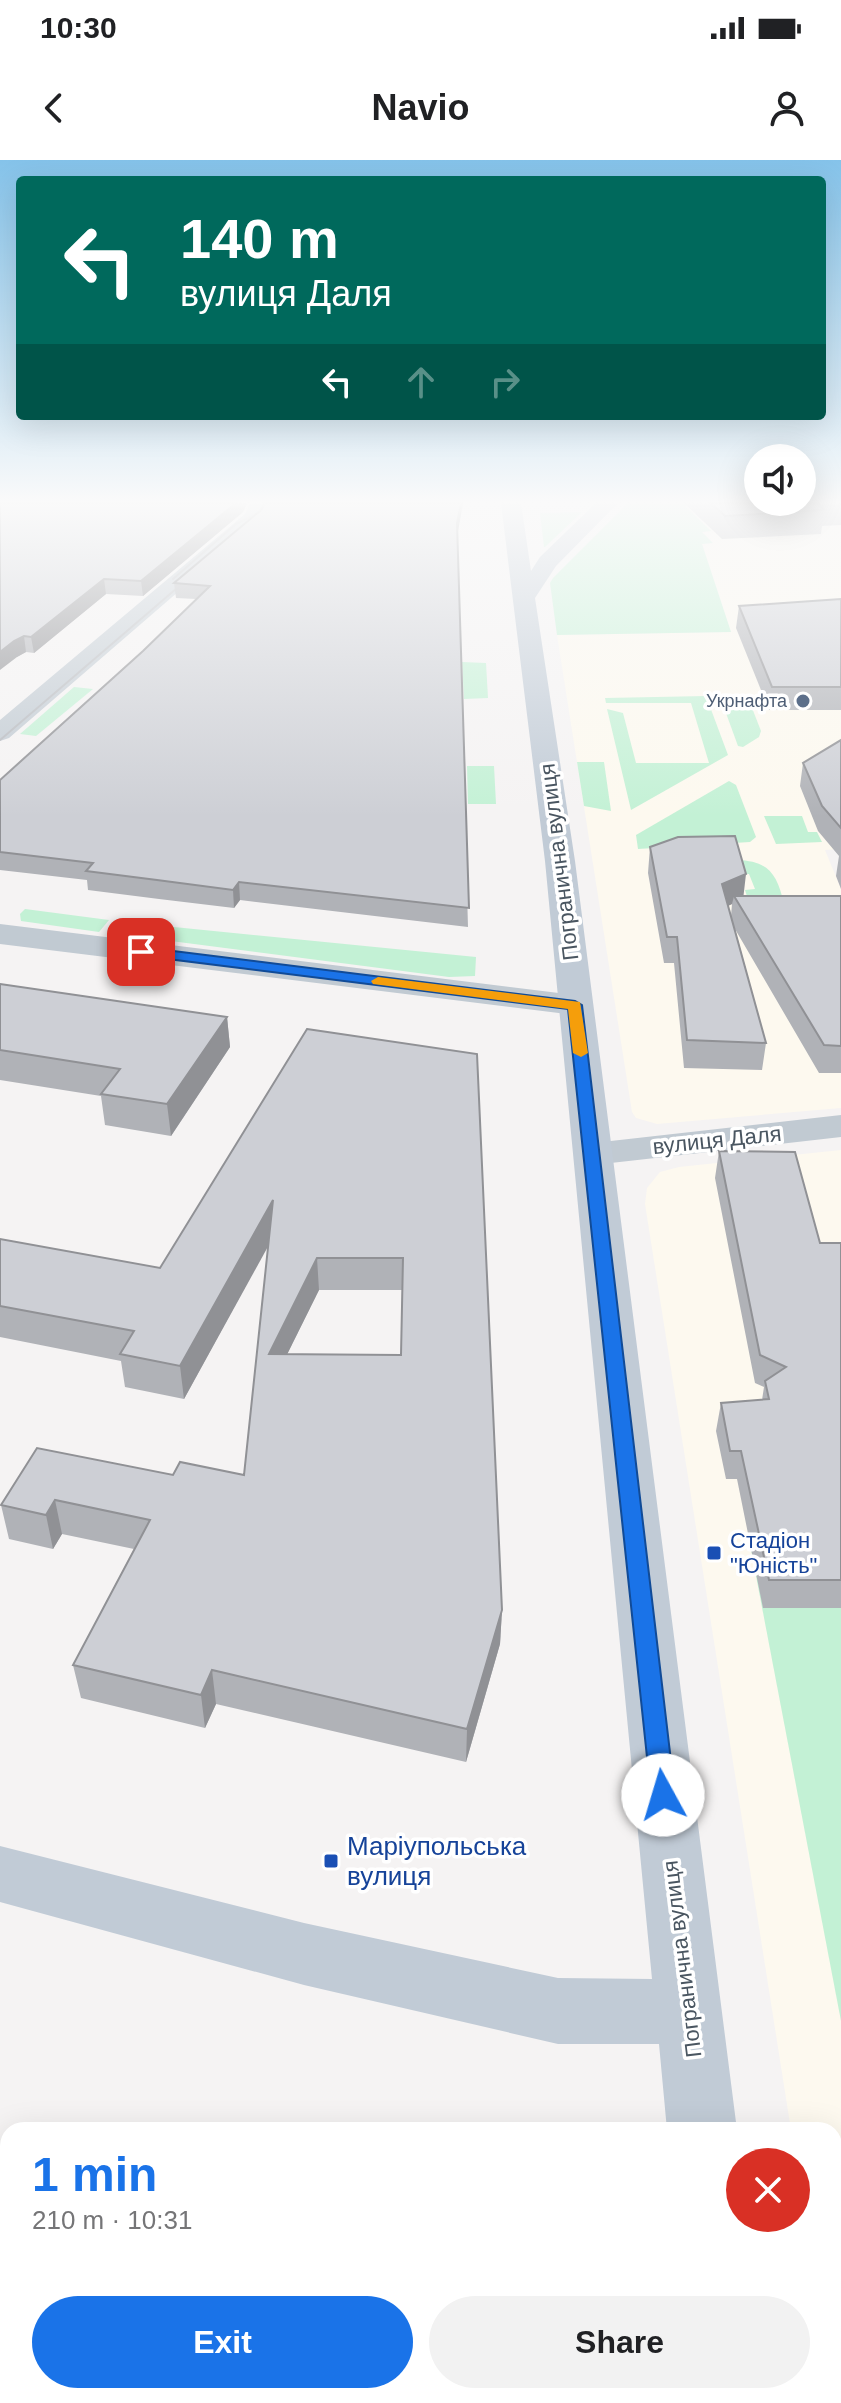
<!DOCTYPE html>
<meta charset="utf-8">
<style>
:root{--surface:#fff;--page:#f2f2f2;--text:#202124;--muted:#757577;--accent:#1a73e8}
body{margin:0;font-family:Arial,sans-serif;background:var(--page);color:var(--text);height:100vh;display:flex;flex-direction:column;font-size:30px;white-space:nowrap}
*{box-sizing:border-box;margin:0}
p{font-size:26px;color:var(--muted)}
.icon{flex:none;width:44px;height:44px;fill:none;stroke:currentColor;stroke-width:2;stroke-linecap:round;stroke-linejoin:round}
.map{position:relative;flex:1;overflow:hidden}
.sheet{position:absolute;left:0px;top:1962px;width:842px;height:282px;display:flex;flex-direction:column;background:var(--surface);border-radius:24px 24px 0 0;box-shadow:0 8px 32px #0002}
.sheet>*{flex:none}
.top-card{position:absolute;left:16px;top:16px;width:810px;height:244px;border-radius:8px;box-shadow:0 8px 32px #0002;background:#00695c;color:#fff;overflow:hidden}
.fabs{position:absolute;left:744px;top:284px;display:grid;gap:16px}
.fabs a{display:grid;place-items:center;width:72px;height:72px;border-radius:50%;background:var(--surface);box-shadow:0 8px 32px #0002;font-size:40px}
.pin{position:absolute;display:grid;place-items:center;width:68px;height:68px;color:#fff;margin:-34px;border-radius:16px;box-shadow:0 4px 12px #0006}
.me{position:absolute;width:88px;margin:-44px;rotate:354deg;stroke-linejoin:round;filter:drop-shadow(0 0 6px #0008)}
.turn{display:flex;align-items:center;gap:28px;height:168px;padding:0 32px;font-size:36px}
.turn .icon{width:104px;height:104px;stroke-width:2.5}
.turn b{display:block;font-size:56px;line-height:68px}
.lanes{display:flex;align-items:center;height:76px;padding:0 32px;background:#0003;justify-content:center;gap:40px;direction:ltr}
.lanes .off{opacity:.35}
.round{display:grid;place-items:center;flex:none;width:84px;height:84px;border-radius:42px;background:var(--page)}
.summary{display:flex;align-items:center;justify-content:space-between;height:136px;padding:0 32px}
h1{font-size:48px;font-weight:600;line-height:60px;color:var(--accent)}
.button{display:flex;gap:16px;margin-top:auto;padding:16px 32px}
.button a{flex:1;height:92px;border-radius:48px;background:var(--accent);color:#fff;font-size:32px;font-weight:600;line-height:92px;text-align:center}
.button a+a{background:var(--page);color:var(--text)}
.status{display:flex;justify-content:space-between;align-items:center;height:56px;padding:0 40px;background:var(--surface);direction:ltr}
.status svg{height:22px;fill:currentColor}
header{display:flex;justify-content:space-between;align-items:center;height:104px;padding:0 32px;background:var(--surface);font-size:36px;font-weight:600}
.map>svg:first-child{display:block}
.commercial{fill:#fdf9ef}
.green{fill:#c3f1d5}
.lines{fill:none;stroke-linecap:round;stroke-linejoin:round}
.street{fill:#c1cad2;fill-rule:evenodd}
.secondary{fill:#c1cbd6;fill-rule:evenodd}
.tram{stroke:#b5b8bd;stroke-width:2}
.wall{fill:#b0b2b7;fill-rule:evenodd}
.shaded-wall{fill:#909195}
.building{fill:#cdcfd5;stroke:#909195;stroke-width:2;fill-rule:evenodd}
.route{fill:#1a73e8;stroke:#114b97;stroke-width:2}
.slow{fill:#f59e0b}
.service-dot{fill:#5c6f8a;stroke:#fff;stroke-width:3}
.transit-dot{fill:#1a4fb4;stroke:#fff;stroke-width:3}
.labels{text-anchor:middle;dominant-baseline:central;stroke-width:7;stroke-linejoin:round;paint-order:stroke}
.far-service-label{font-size:18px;fill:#4e5e75;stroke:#fff;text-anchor:end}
.street-label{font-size:22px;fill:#4a5661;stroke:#fff}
.transit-label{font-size:22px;fill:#164399;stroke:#fff;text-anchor:start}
.near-transit-label{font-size:26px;fill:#164399;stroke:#fff;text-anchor:start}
</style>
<div class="status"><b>10:30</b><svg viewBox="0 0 49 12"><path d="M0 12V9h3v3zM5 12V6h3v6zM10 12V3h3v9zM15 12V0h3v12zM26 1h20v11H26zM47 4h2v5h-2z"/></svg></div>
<header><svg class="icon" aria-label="back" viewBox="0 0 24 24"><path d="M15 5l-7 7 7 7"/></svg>Navio<svg class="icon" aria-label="person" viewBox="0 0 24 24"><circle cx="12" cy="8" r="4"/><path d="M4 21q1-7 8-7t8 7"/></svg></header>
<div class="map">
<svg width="841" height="2243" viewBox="0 0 841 2243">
<rect width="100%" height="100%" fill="#f5f3f3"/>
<g class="commercial">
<polygon points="705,343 841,343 841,689 825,690 841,729 841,948 657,964 636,958 632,952 557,475 731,472 702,384 712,382 701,372 710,371 684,346"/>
<polygon points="841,990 841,2243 834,2243 834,1970 791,1970 645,1044 647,1028 660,1012 679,1007"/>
</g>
<g class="green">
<polygon points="628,343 707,344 685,346 711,371 702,372 713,383 702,384 731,472 557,475 550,423 553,418"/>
<polygon points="582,352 545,387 544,387 540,353"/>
<polygon points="462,502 486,503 488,538 464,539"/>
<polygon points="74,527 93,529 36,576 20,574"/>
<polygon points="719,534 747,535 761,571 759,577 743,587 738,586"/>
<polygon points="706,536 728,595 631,650 607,549 623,553 636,603 709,603 691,543 606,543 605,538"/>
<polygon points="577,602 604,602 611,651 584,646"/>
<polygon points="467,606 494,606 496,644 468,644"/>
<polygon points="729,621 736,625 756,677 750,682 638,689 636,675"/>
<polygon points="764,656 802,656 808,672 817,672 822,682 776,684"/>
<path d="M737 700C768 701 777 713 784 744L753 755 745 730 755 729 749 714H740Z"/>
<polygon points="25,749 109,760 99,772 21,761 20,754"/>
<polygon points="144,764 476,797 475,816 449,817 132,776"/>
<polygon points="841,1373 841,1861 748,1374"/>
</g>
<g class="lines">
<g class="street">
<polygon points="250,343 269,343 260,361 9,578 0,581 0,560 245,354"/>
<polygon points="0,764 575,835 587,838 592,845 587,852 575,855 0,784"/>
<polygon points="841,955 841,977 593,1005 579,1002 574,994 579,986 593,983"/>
</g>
<g class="secondary">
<polygon points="501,343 521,343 531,411 540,397 596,343 618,343 556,406 535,438 575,701 737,1970 667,1970 659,1884 558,1884 304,1825 0,1742 0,1686 304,1763 558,1818 652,1819 545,701"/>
<polygon points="698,2236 776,2236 777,2243 699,2243"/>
</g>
<g class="tram">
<polyline points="173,419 236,364 279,343"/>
<polyline points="0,580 191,416"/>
</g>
</g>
<g class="wall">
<polygon points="0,343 247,343 243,352 143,436 106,434 34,493 26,492 17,497"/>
<polygon points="265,343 463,343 457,374 468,767 240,740 234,748 159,739 88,730 87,720 0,710 0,620 143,491 196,439 176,438 174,423 261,350"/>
<polygon points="684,343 841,343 841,365 822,366 821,374 722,379"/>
<polygon points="841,439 841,550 769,550 736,468 739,446"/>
<polygon points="841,580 841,729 836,716 839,696 818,671 800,626 803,603"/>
<path d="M650 687 743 736H841V913H819L735 769 766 883 762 910 684 908 674 803H664L648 713ZM732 744 731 756 728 746Z"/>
<polygon points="0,824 227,857 230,887 171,976 105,965 101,936 0,920"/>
<path d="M477 894 502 1450 500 1484 466 1602 216 1544 205 1568 81 1538 73 1505 134 1389 62 1374 53 1389 9 1379 1 1345 173 1315H244L268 1085 184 1239 125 1227 121 1201 0 1177V1079L160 1108ZM319 1130H402L401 1195 287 1194Z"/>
<polygon points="719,991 820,1083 841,1083 841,1448 763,1448 737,1319 726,1319 716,1271 721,1243 762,1240 764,1227 755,1223 715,1018"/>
<polygon points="256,2236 521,2236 522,2243 278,2243"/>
</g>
<g class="shaded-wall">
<polygon points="236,343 247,343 243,352 143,436 141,421"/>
<polygon points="461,343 463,343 457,377 457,363"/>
<polygon points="104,419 106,434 34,493 31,477"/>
<polygon points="24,476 26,492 17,497 0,510 0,492 14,481"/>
<polygon points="746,714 743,740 734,736 732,744 719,750 722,724"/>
<polygon points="239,722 240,740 234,748 233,730"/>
<polygon points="227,857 230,887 171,976 167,944"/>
<polygon points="273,1040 276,1072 184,1239 180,1206"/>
<polygon points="317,1098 319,1130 271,1227 269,1194"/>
<polygon points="55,1340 62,1374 53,1389 46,1355"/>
<polygon points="502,1450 500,1484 466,1602 467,1569"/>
<polygon points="212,1510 216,1544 205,1568 201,1535"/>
<polygon points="33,2236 55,2236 53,2243 30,2243"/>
<polygon points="227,2236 241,2236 239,2243 225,2243"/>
</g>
<g class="building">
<polygon points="0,343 236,343 141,421 104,419 31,477 24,476 14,481 0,492"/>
<polygon points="265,343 461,343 457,363 469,748 239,722 233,730 157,720 86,711 93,703 0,692 0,620 143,491 210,426 174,423 261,350"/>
<polygon points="711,343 817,343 824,350 725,356"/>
<polygon points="841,439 841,527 772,527 739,446"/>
<polygon points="841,580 841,668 822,646 803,603"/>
<polygon points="735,676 746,714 722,724 766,883 687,880 677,777 667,777 650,687 678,677"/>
<polygon points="734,736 841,736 841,886 824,885"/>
<polygon points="0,824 227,857 167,944 101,934 120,909 0,890"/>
<path d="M307 869 477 894 502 1450 467 1569 212 1510 201 1535 73 1505 150 1360 55 1340 46 1355 1 1345 37 1288 173 1315 180 1302 244 1315 273 1040 180 1206 120 1194 134 1171 0 1146V1079L160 1108ZM317 1098H403L401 1195 269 1194Z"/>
<polygon points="719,991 795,992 820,1083 841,1083 841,1420 769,1420 741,1291 730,1291 721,1243 769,1239 765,1221 786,1207 760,1195"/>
<polygon points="0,2046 8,2049 8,2236 33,2236 30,2243 0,2243"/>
<polygon points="137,2236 227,2236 225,2243 134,2243"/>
<polygon points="324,2236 521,2236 522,2243 324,2243"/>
</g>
<linearGradient id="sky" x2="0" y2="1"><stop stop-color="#85c3ea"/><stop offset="0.52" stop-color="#fafafa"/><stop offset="1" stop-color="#fafafa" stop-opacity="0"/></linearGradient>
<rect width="841" height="657" fill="url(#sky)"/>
<polygon class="route" points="141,787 575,841 582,845 675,1635 672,1642 663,1645 654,1642 651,1635 568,849 136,795 136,789"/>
<polygon class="slow" points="378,817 580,842 588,893 581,897 573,893 568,849 373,824 371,821"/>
<circle class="service-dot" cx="803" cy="541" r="8"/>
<g class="transit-dot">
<rect x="706" y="1385" width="16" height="16" rx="4"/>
<rect x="323" y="1693" width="16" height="16" rx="4"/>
</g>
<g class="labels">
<g class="far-service-label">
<text x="787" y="541">Укрнафта</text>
</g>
<g class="street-label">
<text transform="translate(559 702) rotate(-97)">Погранична вулиця</text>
<text transform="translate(717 980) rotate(-6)">вулиця Даля</text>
<text transform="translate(682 1799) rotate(-97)">Погранична вулиця</text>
</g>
<g class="transit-label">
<text x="730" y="1380">Стадіон<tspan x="730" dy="25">"Юність"</tspan></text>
</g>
<g class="near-transit-label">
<text x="347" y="1686">Маріупольська<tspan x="347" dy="30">вулиця</tspan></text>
</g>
</g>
</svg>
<div class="fabs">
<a><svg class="icon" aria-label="sound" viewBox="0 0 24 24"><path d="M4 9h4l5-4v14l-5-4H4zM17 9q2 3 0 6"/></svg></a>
</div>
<div class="pin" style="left:141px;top:792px;background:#d93025"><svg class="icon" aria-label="arrive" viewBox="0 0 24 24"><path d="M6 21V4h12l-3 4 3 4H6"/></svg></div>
<svg class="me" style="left:663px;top:1635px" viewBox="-20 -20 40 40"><circle r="19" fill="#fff"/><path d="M0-13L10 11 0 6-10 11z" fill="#1a73e8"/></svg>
<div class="top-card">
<div class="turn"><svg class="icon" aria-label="left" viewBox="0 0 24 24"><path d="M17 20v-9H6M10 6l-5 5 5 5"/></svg><div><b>140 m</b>вулиця Даля</div></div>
<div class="lanes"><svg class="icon" aria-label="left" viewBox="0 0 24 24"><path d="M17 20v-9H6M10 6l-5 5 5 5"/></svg><svg class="icon off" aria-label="ahead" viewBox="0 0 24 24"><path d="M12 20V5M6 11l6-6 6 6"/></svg><svg class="icon off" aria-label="right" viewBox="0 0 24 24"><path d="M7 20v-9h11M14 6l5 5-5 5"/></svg></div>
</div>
<section class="sheet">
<div class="summary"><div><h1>1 min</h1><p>210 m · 10:31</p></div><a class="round" style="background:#d93025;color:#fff"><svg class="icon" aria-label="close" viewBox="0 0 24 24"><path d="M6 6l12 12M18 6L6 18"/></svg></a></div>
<div class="button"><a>Exit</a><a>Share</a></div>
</section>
</div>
